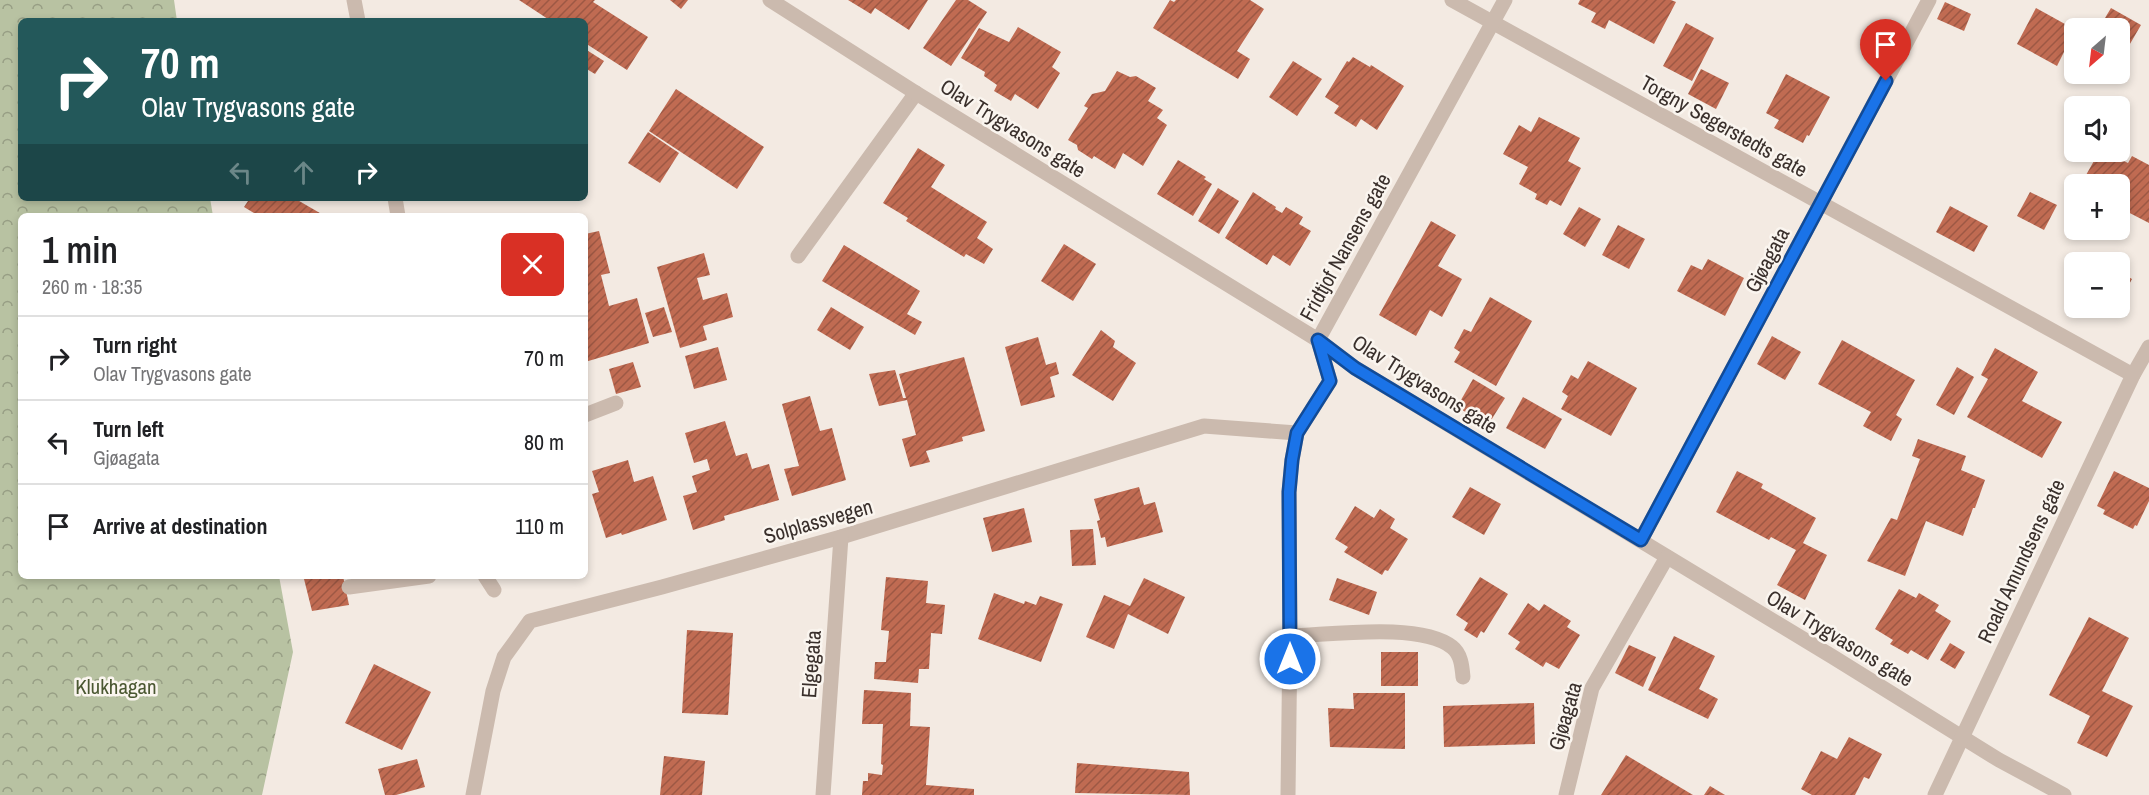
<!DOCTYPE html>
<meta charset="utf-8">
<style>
:root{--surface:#fff;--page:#f6f6f6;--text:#202124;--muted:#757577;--line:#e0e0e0}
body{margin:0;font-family:"Archivo Narrow",sans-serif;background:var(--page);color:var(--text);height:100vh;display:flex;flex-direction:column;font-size:22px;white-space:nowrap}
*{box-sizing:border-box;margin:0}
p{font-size:20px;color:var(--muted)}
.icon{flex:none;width:33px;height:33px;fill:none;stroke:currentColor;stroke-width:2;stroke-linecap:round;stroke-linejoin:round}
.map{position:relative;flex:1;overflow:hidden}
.side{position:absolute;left:18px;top:213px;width:570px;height:366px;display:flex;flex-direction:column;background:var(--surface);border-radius:9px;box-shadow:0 3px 9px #0003}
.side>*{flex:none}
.hud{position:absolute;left:18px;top:18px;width:570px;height:183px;border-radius:9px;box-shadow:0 3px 9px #0003;background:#23585a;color:#fff;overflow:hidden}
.needle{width:39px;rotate:208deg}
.tools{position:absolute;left:2064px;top:18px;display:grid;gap:12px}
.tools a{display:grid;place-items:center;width:66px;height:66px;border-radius:9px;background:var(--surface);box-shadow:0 3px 9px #0003;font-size:30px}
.pin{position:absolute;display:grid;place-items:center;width:51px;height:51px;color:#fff;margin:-62px -26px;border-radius:50% 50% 50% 0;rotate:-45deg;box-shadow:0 0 6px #0007}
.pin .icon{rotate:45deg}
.me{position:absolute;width:66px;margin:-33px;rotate:0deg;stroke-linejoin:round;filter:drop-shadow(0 0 4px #0008)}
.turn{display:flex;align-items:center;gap:21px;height:126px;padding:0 24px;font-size:27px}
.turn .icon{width:78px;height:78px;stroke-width:2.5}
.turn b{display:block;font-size:42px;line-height:51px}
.lanes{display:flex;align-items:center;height:57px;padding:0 24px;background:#0003;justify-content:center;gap:30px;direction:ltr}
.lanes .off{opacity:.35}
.round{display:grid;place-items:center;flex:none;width:63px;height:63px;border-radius:9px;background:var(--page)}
.overview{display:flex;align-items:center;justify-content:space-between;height:102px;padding:0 24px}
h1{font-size:36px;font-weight:600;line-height:45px}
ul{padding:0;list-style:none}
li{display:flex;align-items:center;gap:18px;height:84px;padding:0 24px;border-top:2px solid var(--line)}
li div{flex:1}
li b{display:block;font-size:22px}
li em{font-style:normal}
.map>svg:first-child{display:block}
.forest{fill:url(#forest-crowns)}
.building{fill:url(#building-hatch)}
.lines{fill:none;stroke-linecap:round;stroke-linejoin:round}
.service{stroke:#cbbaae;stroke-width:15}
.minor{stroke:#cbbaae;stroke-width:15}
.route-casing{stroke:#114b97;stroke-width:15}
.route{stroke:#1a73e8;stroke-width:10}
.labels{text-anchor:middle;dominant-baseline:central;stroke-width:5;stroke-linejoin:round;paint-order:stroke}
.street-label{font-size:21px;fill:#3a302c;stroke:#faf5ef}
.park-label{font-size:21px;fill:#4a5731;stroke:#faf5ef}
</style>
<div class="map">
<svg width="2149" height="795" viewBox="0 0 2149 795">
<defs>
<pattern id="forest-crowns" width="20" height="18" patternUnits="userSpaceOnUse" patternTransform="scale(1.5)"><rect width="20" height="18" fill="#b8c2a2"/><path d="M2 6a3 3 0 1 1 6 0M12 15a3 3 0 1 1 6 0" fill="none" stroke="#979e84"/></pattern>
<pattern id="building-hatch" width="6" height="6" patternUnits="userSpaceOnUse" patternTransform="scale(1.5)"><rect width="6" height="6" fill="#c06b52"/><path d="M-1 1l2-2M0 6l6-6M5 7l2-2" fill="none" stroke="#9d5844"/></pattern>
</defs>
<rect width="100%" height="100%" fill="#f3eae2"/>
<polygon class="forest" points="0,0 174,0 177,21 21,21 21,198 210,198 213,216 21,216 21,576 279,576 293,652 262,795 0,795"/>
<g class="building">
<polygon points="519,0 595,0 593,2 648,37 627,70 585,43 585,21 551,21"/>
<polygon points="670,0 688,0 681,9"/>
<polygon points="848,0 928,0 909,30 875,8 871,14"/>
<polygon points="956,0 968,0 987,12 951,66 923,48"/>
<polygon points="1170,0 1174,2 1176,0 1250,0 1264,9 1237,51 1250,59 1238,79 1153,28"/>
<polygon points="1580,0 1671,0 1676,2 1654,44 1609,20 1605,29 1591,22 1596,13 1578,4"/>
<polygon points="1945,2 1971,14 1964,31 1937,19"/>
<polygon points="2036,8 2074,29 2074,32 2057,66 2017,44"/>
<polygon points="2111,8 2141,25 2127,49 2120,45 2120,28 2099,28"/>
<polygon points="1686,23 1714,38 1692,81 1663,66"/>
<polygon points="1018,27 1061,52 1052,67 1060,73 1038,109 1015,94 1011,101 994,91 997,85 984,76 985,72 961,58 979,28 1009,42"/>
<polygon points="585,49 604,61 595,74 585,68"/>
<polygon points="1353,57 1370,67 1371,65 1404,86 1377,130 1361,119 1356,127 1334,113 1339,106 1325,97 1347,61 1349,62"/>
<polygon points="1293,61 1322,79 1297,116 1269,97"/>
<polygon points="1701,69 1729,83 1716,109 1688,94"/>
<polygon points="1117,71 1130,77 1136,76 1156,88 1148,101 1163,110 1157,118 1167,125 1143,166 1123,153 1115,169 1094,156 1092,159 1078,150 1077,145 1068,140 1088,108 1084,106 1092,94 1105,91"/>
<polygon points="1786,74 1830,97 1809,136 1807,135 1803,143 1774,128 1779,120 1766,113"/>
<polygon points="676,89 764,147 737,189 649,131"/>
<polygon points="1539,117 1580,138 1568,161 1581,168 1561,206 1550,200 1547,205 1535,199 1537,194 1519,184 1528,167 1503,154 1519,125 1531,132"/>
<polygon points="648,132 679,153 660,183 628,163"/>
<polygon points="918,148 945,165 931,187 987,222 977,238 993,249 984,264 966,254 964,257 906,221 908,218 883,203"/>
<polygon points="2099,152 2106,152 2128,163 2132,156 2149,165 2149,223 2120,208 2120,184 2081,184"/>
<polygon points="1178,160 1206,177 1204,179 1212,184 1193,216 1157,194"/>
<polygon points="1218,188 1239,201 1219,234 1198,221"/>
<polygon points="1253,192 1276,207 1275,209 1282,213 1286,207 1303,217 1299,224 1311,231 1290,266 1273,255 1267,265 1225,238"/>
<polygon points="2030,192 2057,205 2044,230 2017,216"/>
<polygon points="250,198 294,198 325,216 259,216 244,207"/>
<polygon points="1950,206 1988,226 1974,252 1936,232"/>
<polygon points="1579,207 1601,219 1585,247 1563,234"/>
<polygon points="1431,221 1456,235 1438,266 1462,279 1442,317 1430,310 1416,336 1379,315"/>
<polygon points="1618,225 1645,239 1629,269 1602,255"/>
<polygon points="599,231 610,273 601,275 609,306 637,298 649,343 585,362 585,234"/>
<polygon points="1064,244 1096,264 1073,301 1041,281"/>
<polygon points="844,245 920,291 907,314 922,322 915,335 822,281"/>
<polygon points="704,253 710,275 697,278 703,300 727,293 733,317 703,326 707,340 680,348 657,267"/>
<polygon points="2085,253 2102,262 2080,262"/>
<polygon points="1708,259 1744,278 1725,316 1677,291 1691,265 1702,270"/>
<polygon points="2074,272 2074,286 2069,283"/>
<polygon points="2120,272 2132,279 2120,301"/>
<polygon points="1490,297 1532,321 1496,386 1454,362 1460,352 1454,348 1464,329 1471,332"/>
<polygon points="664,307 672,332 653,337 645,313"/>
<polygon points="831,307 864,327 850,350 817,330"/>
<polygon points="1101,330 1115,341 1113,347 1136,363 1113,401 1072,375"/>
<polygon points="1772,336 1801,352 1785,380 1757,364"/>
<polygon points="1038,337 1046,365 1056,362 1059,374 1050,377 1055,397 1021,406 1005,347"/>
<polygon points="1842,340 1915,380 1896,415 1902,419 1891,441 1863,426 1871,412 1818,384"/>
<polygon points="718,347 727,380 694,389 685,356"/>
<polygon points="1995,348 2038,372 2022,401 2062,422 2042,458 1967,417 1988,379 1981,375"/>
<polygon points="964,357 985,431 962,437 963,441 926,451 930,462 910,467 902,439 916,435 907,400 879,406 869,374 895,370 903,398 906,398 899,374"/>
<polygon points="1588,361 1637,388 1611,436 1561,409 1568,396 1562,392 1571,375 1578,379"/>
<polygon points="633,362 641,387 616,394 609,369"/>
<polygon points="1957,367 1974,377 1954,415 1936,405"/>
<polygon points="1473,379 1505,398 1488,425 1457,407"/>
<polygon points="810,396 820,431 832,428 846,480 792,496 784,469 799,466 782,404"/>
<polygon points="1523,397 1562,419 1545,449 1506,428"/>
<polygon points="725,421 736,456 747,453 752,469 769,464 779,500 724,516 725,520 693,530 683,496 697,492 692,476 710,470 707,459 694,463 685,433"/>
<polygon points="1918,439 1966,456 1961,470 1985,480 1975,508 1973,508 1963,536 1926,521 1905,576 1867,561 1891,518 1897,520 1920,459 1912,456"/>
<polygon points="628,460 634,482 653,476 667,520 622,535 621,533 606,538 592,494 599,492 592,471"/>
<polygon points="1737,471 1763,484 1761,488 1816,518 1803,543 1827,555 1805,600 1777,585 1796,550 1771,537 1769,540 1716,512"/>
<polygon points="2114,471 2149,488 2149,501 2137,526 2135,525 2133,529 2103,514 2105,510 2097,506"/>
<polygon points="1139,487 1144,505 1155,502 1163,532 1107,547 1105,537 1101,538 1097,521 1100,520 1094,499"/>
<polygon points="1470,487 1501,504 1484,535 1452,517"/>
<polygon points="1355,506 1374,518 1380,509 1395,519 1390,528 1408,539 1388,571 1385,570 1382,575 1344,552 1348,547 1335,539"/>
<polygon points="1024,508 1032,542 992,552 983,518"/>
<polygon points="1093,529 1096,565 1072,566 1070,530"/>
<polygon points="326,576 343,576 349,605 312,611 304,579"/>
<polygon points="886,577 928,581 926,603 945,605 942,634 931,633 929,669 919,669 918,683 874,679 875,662 886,662 889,631 881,630"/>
<polygon points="1480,577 1508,594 1484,633 1481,631 1477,638 1464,630 1468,623 1456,615"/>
<polygon points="1144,578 1185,597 1168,634 1128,614 1114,649 1086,637 1104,595 1130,606"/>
<polygon points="1337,578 1377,592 1369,615 1329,600"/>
<polygon points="1899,589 1916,598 1919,593 1939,605 1935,611 1951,621 1928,660 1911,650 1908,654 1890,644 1893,640 1875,629"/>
<polygon points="994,593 1024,604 1025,601 1036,605 1040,596 1063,604 1041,662 978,639"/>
<polygon points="1528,603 1539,611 1544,604 1571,621 1567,627 1580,635 1559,669 1546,662 1543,667 1515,649 1520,642 1508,634"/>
<polygon points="2089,617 2129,638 2102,691 2133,706 2107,757 2077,743 2090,716 2049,695"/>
<polygon points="687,630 733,633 728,715 682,713"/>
<polygon points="1674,636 1715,656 1699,689 1718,699 1708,719 1648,690"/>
<polygon points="1950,643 1965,652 1955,669 1940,660"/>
<polygon points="1629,645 1656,657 1643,687 1615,673"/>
<rect x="1381" y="652" width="37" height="34"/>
<polygon points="374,664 431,692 402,750 345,723"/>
<polygon points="864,690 911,693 910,726 930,727 926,785 974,789 974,795 862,795 863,781 868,781 868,773 882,775 883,765 881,764 883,724 862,724"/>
<polygon points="1353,693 1405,693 1405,749 1330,747 1328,708 1354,709"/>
<polygon points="1534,703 1535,744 1444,747 1443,706"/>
<polygon points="1849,737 1882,754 1869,779 1864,777 1855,795 1812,795 1801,789 1821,751 1837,759"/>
<polygon points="1626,755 1693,795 1601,795"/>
<polygon points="664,756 705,761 702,795 660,795"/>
<polygon points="417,759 425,787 396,795 385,795 378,769"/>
<polygon points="1077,763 1189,772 1190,795 1075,793"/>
<polygon points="1710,786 1725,795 1704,795"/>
</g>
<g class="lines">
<g class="service">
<polyline points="798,256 916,93"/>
<polyline points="585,415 616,403"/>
<polyline points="349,587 429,576"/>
<path d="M1290 636C1330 635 1420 622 1452 647 1461 654 1462 666 1463 677"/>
</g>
<g class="minor">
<polyline points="354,0 358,21"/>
<polyline points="770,0 916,93 1318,340 1355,368 1833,657 1999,760 2064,795"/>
<polyline points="1452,0 2133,375"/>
<polyline points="395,198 398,216"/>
<polyline points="1641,540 1929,0"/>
<polyline points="485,576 494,590"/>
<polyline points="473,795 493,691 504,657 530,621 662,587 841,537 1204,426 1297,433"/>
<polyline points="823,795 841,537"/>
<polyline points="1288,795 1290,636 1289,492 1292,460 1297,433 1330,381 1318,340 1505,0"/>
<polyline points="1566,795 1592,688 1667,557"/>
<polyline points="1935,795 2133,375 2149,347"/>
</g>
</g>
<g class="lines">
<g class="route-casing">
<polyline id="route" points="1290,659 1289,492 1292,460 1297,433 1330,381 1318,340 1355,368 1641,540 1886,81"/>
</g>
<use href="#route" class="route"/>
</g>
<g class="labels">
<g class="street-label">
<text transform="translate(1724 126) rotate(29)">Torgny Segerstedts gate</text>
<text transform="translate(1013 128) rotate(32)">Olav Trygvasons gate</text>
<text transform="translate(1345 247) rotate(-61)">Fridtjof Nansens gate</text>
<text transform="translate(1767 260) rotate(-62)">Gjøagata</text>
<text transform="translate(1425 384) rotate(32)">Olav Trygvasons gate</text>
<text transform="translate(818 521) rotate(-16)">Solplassvegen</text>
<text transform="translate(2021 561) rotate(-65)">Roald Amundsens gate</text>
<text transform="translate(1840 638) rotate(31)">Olav Trygvasons gate</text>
<text transform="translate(811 664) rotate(-86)">Elgegata</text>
<text transform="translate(1565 716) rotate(-74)">Gjøagata</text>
</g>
<g class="park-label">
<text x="116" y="686">Klukhagan</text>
</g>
</g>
</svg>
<div class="tools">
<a><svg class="needle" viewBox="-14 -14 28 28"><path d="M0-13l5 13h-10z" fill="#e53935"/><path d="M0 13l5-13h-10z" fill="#757577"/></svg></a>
<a><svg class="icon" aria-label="sound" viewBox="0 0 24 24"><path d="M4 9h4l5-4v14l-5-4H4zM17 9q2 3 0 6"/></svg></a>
<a>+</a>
<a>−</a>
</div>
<div class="pin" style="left:1886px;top:81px;background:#d93025"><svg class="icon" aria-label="arrive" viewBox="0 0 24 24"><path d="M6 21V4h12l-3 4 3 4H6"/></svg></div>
<svg class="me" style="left:1290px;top:659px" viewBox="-20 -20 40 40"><circle r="17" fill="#1a73e8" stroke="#fff" stroke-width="3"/><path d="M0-11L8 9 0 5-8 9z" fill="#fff"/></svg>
<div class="hud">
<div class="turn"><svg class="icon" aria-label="right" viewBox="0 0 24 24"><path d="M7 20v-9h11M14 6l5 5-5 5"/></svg><div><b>70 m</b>Olav Trygvasons gate</div></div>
<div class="lanes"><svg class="icon off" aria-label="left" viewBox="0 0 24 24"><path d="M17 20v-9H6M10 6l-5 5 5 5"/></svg><svg class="icon off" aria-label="ahead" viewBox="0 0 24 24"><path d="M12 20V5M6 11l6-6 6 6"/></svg><svg class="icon" aria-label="right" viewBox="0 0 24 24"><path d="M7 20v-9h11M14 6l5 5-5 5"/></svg></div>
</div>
<section class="side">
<div class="overview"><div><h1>1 min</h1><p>260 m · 18:35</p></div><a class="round" style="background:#d93025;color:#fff"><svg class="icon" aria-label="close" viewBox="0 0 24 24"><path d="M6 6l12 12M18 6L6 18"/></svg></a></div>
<ul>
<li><svg class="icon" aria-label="right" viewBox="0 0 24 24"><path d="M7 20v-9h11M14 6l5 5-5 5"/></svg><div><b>Turn right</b><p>Olav Trygvasons gate</p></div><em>70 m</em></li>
<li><svg class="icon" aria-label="left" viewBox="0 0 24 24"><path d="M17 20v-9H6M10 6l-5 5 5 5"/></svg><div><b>Turn left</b><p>Gjøagata</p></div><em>80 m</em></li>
<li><svg class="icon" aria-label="arrive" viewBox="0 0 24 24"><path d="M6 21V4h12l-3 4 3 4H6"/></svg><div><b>Arrive at destination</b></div><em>110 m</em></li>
</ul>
</section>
</div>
